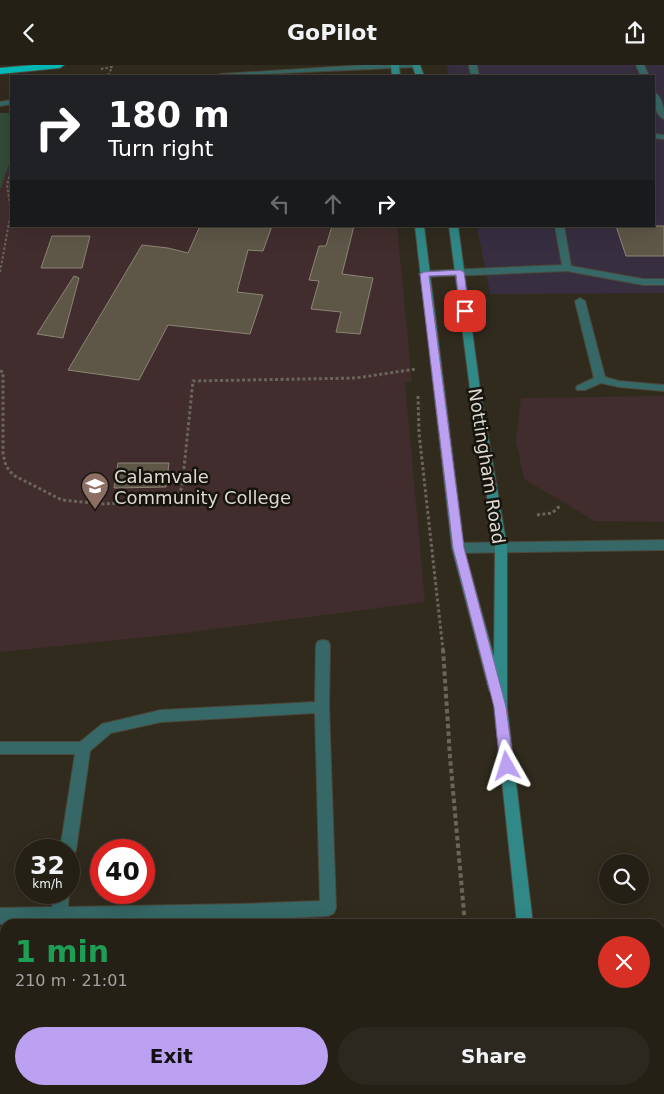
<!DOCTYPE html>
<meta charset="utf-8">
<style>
:root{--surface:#252016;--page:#2d281f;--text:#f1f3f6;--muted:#a3a3a1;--line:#423e35;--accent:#bca0f2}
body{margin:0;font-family:"DejaVu Sans",sans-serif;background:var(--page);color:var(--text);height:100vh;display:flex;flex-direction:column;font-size:19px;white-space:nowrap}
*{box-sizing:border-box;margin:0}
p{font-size:16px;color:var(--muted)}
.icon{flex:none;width:28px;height:28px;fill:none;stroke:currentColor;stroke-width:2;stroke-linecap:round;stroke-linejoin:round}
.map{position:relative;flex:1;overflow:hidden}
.side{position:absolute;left:0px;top:854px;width:665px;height:176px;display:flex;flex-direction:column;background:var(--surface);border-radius:15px 15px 0 0;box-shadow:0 5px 20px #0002,0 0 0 1px var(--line)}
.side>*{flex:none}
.guide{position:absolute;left:10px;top:10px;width:645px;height:152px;border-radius:0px;box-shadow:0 5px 20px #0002,0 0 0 1px var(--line);background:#202124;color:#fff;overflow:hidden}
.buttons{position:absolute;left:599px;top:789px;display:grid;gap:10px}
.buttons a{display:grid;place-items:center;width:50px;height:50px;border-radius:50%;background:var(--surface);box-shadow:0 5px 20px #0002,0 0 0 1px var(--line);font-size:25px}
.speed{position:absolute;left:15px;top:774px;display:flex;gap:10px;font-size:25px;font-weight:700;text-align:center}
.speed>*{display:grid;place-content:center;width:65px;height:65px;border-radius:50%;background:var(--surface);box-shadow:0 5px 20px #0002,0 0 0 1px var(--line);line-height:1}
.speed small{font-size:12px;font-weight:400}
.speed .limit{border:8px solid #d22;background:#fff;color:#111}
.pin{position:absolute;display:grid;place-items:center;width:42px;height:42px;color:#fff;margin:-21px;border-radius:10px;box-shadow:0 2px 8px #0006}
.me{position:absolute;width:55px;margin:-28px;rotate:354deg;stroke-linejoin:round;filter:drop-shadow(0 0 4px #0008)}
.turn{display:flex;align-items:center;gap:18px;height:105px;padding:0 15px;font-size:22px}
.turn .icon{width:65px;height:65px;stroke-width:2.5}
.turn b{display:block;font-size:35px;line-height:42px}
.lanes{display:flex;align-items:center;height:48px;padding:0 15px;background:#0003;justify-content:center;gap:25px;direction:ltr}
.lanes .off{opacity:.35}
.round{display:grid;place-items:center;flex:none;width:52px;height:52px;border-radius:26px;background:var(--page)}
.overview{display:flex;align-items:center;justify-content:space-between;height:85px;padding:0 15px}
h1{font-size:30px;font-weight:700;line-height:38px;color:#1e9e55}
.action{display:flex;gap:10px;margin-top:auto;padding:10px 15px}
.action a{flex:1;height:58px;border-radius:30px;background:var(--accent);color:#111;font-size:20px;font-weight:700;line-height:58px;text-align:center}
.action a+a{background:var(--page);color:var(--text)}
header{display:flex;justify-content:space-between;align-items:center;height:65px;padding:0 15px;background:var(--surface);font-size:22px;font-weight:700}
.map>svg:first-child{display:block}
.commercial{fill:#372f40}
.education{fill:#412d2d}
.green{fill:#334b3a}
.building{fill:#5e5748;stroke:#8d8575}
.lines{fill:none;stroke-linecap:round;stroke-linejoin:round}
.lane-casing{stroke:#4d473b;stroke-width:2}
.street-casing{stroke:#4d473b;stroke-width:2}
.secondary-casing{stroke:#4d473b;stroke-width:2}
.highway-casing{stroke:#4d473b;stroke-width:2}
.path-far2{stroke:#6a655a;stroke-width:2;stroke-dasharray:2.5 2;stroke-linecap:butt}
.path-far1{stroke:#6a655a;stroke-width:3;stroke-dasharray:3 2.5;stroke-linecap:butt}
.path{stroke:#6a655a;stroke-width:4;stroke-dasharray:4.5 3;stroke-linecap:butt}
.lane{fill:#356866;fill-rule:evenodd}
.street{fill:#356866;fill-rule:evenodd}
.secondary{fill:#308987;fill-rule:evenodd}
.highway{fill:#01bab7;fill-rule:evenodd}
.route{fill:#bca0f2;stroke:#7a689d}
.labels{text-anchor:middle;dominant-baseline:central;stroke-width:5;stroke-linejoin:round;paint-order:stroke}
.street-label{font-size:18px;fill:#ddd9d1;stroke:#17140e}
.poi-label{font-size:18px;fill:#ddd9d1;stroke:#17140e;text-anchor:start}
</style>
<header><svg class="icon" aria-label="back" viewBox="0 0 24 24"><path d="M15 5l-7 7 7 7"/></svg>GoPilot<svg class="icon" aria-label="share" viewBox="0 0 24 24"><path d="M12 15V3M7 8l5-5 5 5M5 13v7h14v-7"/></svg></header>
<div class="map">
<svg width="664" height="1029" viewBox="0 0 664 1029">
<rect width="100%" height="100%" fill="#312b1e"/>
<polygon class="commercial" points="447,0 664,0 664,228 490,229 477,161 654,161 654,11 449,11"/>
<g class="education">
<polygon points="11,94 11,161 397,161 412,317 405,317 425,537 176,569 0,587 0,125"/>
<polygon points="664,331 664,457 595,456 524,414 516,376 521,333"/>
</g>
<g class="green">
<polygon points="0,48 11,48 11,94 0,125"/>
<polygon points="0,1002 5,1002 5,1025 196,1025 195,1029 0,1029"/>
</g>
<g class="building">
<polygon points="200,161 272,161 263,186 248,185 237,227 263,230 250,269 168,260 139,315 68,305 142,180 168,183 188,188"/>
<polygon points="332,161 354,161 342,209 373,213 360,269 336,267 341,247 311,244 319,216 309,215 319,181 326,181"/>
<polygon points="616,161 664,161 664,191 626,191"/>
<polygon points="52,171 90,171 82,203 41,203"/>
<polygon points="74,211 79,213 63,273 37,269"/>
<polygon points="118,398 169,398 166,422 114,423"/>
</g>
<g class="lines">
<g class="lane-casing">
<g id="lane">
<polygon points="365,0 420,0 416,2 217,11 221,9"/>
<polygon points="469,0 477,0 479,11 471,11"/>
<polygon points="636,0 644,0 649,11 641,11"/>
<path d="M654 27C663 32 664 45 664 54 655 50 653 36 654 27Z"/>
<polygon points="11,35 11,39 0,41 0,37"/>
<polygon points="654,69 664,70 664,74 654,73"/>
<polygon points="555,161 564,161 571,201 643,214 664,214 664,220 643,220 567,206 424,212 419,209 424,206 562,200"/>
<polygon points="580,233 585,236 605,312 619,316 664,320 664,326 619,322 601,318 585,325 577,325 576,323 577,321 594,313 575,236"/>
</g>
</g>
<g class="street-casing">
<g id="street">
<polygon points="664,475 664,485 458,488 454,486 452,483 454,480 458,478"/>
<polygon points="323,575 328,576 330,580 329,642 336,843 334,848 328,851 241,855 0,859 0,843 52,842 54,828 69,828 69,826 68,842 241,839 320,836 315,648 161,657 111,668 90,686 76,785 73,790 69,792 69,785 60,785 75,689 0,689 0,677 80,677 102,659 161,645 315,637 316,580 318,576"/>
<rect x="225" y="1025" width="18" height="4"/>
</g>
</g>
<g class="secondary-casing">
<g id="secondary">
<polygon points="391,0 399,0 400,11 392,11"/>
<polygon points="412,0 420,0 424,11 416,11"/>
<polygon points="415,161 424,161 464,483 494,592 495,482 470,324 449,161 458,161 480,324 507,482 507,642 533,859 517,859 493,630 489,625 452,483"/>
<rect x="536" y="1025" width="18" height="4"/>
</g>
</g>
<g class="highway-casing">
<polygon id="highway" points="33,0 64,0 60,3 0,9 0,3"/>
</g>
<g class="path-far2">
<polyline points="101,4 112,2 108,11"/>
<polyline points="0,207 11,147 7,120 11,105"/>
</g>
<g class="path-far1">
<path d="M0 306 3 307V389L6 401 13 410 62 435 101 439 163 436C172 434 178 431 182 422L193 316 356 313 416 304"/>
<polyline points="418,331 419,368 443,585"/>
<polyline points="537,450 552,448 561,440"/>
</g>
<g class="path">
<polyline points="443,584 450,692 465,859"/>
<polyline points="484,1025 485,1029"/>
</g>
<use href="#lane" class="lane"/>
<use href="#street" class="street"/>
<use href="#secondary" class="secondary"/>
<use href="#highway" class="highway"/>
</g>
<polygon class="route" points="460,205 464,207 469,246 465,249 460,246 456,210 429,211 464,483 506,642 514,701 512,705 507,707 502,705 500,701 494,642 453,483 420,209 424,207"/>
<defs>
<g id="school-pin" transform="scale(1.4375)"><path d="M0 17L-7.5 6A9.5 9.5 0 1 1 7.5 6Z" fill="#8d6e63" stroke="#17140e"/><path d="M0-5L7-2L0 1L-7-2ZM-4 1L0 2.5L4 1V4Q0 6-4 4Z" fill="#fff"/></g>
</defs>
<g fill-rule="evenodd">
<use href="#school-pin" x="95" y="421"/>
</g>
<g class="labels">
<g class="street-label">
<text transform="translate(487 401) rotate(81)">Nottingham Road</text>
</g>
<g class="poi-label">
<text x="114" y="411">Calamvale<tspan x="114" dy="21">Community College</tspan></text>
</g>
</g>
</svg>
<div class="buttons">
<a><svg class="icon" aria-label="search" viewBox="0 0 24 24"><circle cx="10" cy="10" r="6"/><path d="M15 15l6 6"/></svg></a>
</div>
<div class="speed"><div>32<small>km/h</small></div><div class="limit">40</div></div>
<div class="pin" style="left:465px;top:246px;background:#d93025"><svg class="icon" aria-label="arrive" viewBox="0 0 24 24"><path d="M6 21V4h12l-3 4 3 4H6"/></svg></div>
<svg class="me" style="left:507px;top:701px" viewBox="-20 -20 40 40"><path d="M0-17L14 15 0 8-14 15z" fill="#bca0f2" stroke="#fff" stroke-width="4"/></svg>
<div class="guide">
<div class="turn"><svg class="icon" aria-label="right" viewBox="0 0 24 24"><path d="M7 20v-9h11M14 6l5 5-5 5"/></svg><div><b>180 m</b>Turn right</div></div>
<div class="lanes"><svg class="icon off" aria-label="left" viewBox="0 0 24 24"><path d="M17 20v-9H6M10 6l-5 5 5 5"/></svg><svg class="icon off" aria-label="ahead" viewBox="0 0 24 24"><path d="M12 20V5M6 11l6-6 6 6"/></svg><svg class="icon" aria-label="right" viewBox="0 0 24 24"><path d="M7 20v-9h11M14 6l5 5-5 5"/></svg></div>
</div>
<section class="side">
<div class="overview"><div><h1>1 min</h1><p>210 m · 21:01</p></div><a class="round" style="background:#d93025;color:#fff"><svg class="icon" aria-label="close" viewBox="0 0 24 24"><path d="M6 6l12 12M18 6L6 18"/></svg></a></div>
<div class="action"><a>Exit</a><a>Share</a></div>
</section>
</div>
